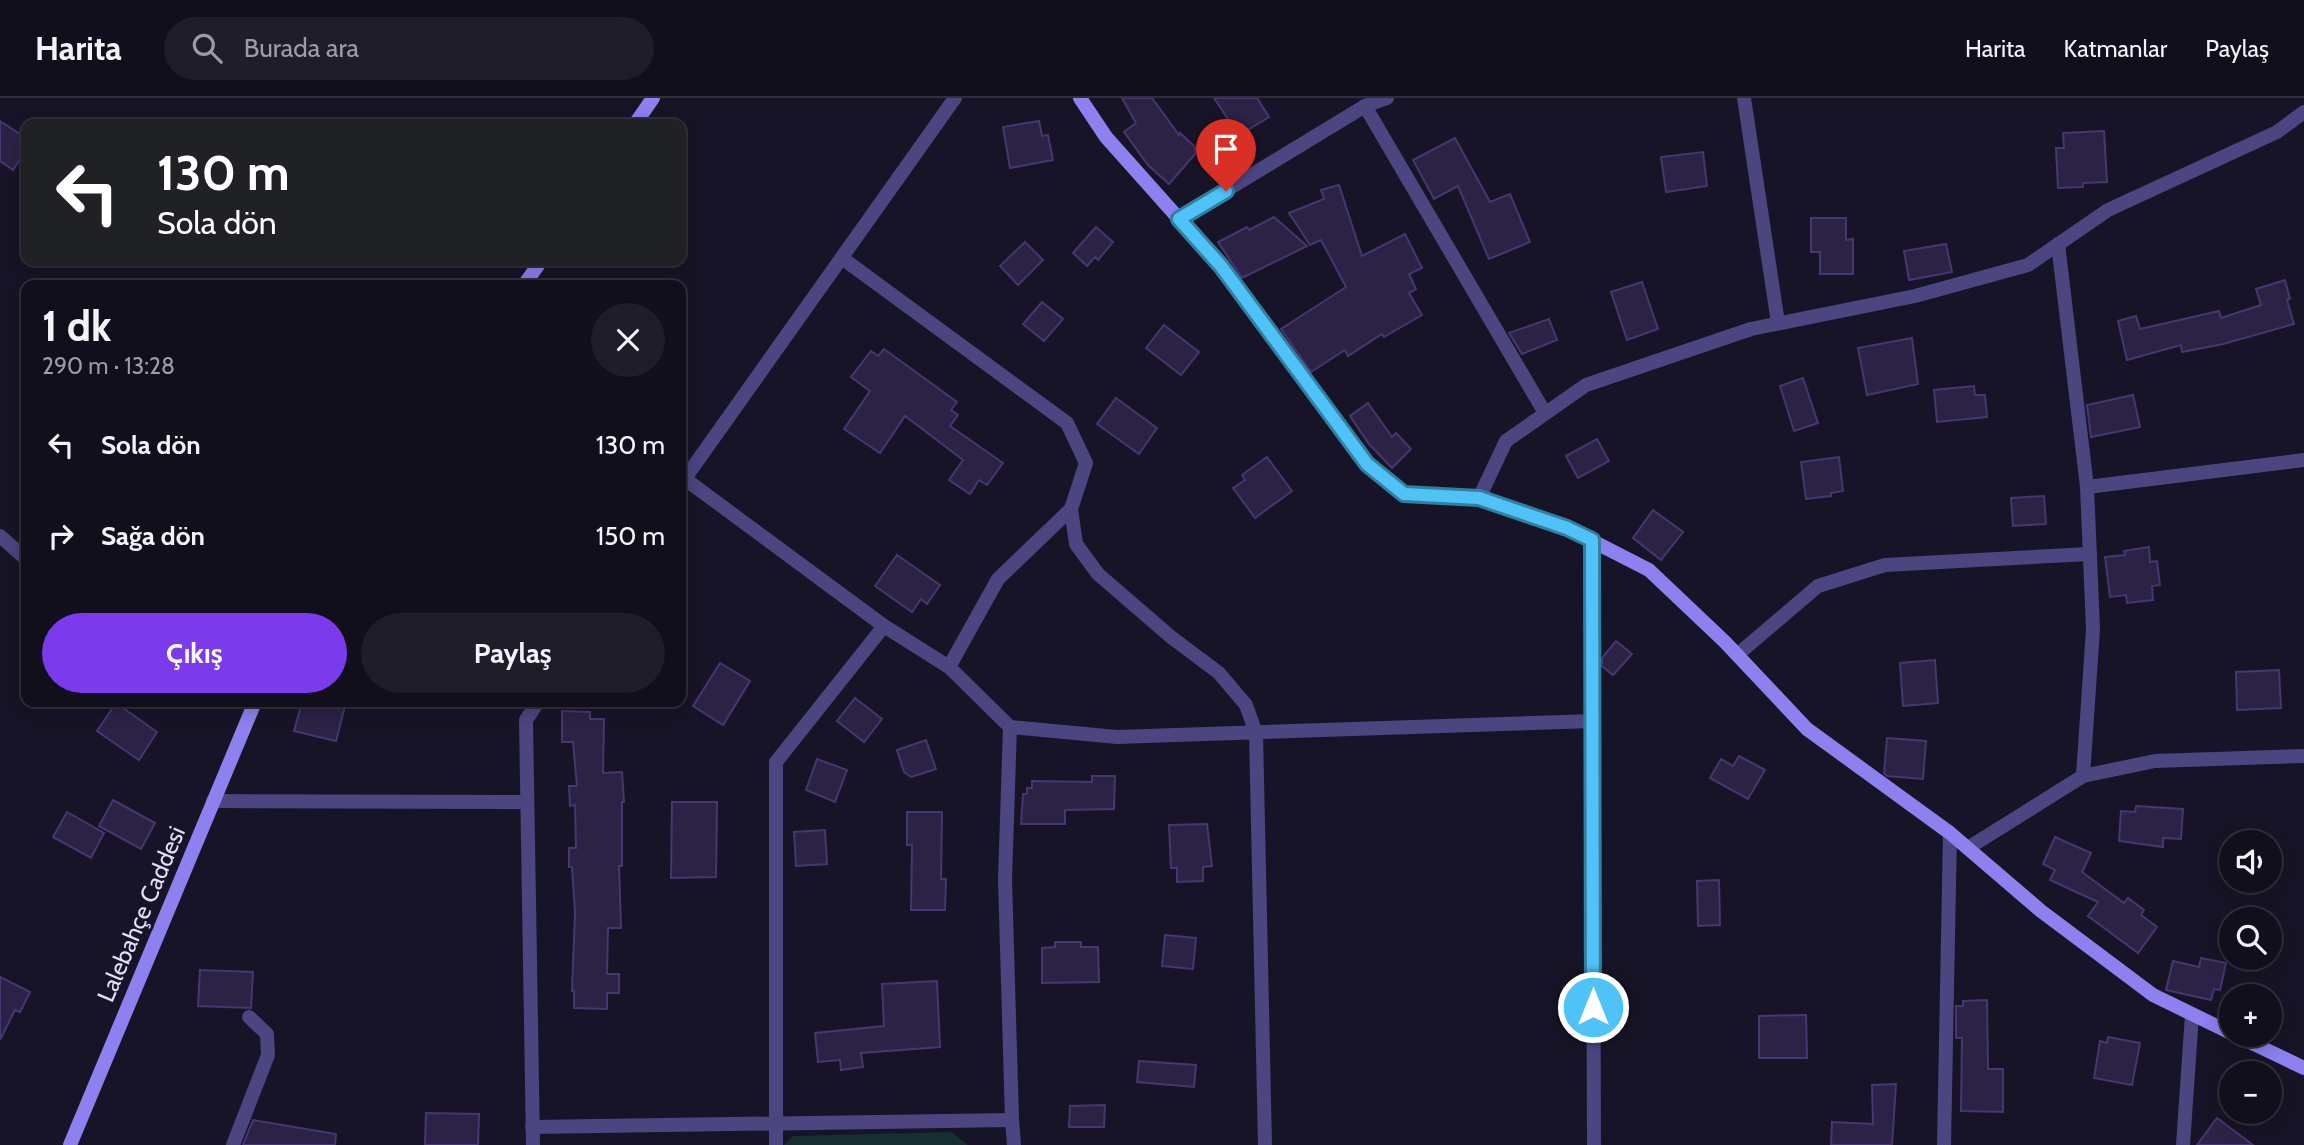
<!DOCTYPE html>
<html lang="tr">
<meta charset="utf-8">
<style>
:root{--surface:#120f1d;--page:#1f1d2a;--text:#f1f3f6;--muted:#9c9ca4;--line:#312f3b;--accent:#7c3aed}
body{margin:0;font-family:Cabin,sans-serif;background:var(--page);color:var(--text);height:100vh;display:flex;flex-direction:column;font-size:26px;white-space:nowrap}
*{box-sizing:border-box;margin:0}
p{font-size:23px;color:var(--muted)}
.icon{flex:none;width:38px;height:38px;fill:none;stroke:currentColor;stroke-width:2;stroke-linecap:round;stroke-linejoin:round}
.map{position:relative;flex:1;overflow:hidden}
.details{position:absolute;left:21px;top:182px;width:665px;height:427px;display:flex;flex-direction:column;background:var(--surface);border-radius:14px;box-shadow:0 4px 18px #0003,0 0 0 2px var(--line)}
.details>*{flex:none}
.guide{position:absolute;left:21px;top:21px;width:665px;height:147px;border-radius:14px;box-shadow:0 4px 18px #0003,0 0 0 2px var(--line);background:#202124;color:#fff;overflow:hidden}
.controls{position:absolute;left:2219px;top:732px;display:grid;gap:14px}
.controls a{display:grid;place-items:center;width:63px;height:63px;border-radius:50%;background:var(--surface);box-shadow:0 4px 18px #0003,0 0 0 2px var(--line);font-size:35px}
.pin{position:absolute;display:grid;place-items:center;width:60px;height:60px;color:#fff;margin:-72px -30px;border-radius:50% 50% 50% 0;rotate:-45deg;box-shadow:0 0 7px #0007}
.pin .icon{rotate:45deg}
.me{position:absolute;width:77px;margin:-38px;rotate:0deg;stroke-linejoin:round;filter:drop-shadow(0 0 5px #0008)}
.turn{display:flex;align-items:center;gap:24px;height:147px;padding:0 21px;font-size:32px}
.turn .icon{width:91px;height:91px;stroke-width:2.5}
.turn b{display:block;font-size:49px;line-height:60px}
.round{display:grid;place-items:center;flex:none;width:74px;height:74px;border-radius:37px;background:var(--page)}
.head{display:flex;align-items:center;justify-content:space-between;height:119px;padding:0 21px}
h1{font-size:42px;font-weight:700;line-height:52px}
.cta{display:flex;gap:14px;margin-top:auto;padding:14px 21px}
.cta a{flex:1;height:80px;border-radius:42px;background:var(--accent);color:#fff;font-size:28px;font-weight:700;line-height:80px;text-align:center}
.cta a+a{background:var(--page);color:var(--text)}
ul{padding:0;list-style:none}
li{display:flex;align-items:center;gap:21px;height:91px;padding:0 21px}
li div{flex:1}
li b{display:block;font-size:26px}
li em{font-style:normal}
header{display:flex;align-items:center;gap:42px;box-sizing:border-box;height:98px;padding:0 35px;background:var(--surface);border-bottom:2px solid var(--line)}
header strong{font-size:33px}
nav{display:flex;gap:38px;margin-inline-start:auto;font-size:24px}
.search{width:490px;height:63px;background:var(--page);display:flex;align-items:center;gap:18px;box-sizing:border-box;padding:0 24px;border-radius:38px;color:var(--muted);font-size:26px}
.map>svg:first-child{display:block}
.green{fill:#172f30}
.building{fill:#2c2245;stroke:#46376e;stroke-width:2}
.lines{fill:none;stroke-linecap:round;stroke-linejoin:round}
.street{stroke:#4b4580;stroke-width:14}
.secondary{stroke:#8c81ee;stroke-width:14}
.route-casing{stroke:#337fa1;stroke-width:18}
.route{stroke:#4fc3f7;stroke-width:12}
.labels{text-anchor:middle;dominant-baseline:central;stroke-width:6;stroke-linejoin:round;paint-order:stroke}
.street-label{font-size:24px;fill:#e3defb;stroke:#181427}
</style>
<header>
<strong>Harita</strong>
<div class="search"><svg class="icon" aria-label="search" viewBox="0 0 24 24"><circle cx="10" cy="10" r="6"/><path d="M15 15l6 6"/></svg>Burada ara</div>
<nav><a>Harita</a><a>Katmanlar</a><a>Paylaş</a></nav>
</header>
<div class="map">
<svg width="2304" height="1047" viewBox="0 0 2304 1047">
<rect width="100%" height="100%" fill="#181427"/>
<polygon class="green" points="951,1034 968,1047 784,1047 793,1038"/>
<g class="building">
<polygon points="1122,0 1152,0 1179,37 1180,35 1195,49 1195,56 1169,86 1148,67 1124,34 1136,25"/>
<polygon points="1214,0 1257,0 1269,19 1243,35 1236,24 1232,27"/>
<polygon points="0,23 26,40 26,52 13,72 0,63"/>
<polygon points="1039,23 1042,38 1048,37 1053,62 1010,70 1003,29"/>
<polygon points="2104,33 2107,84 2083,85 2083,89 2058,90 2056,50 2064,50 2063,35"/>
<polygon points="1455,40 1490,104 1510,96 1530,144 1489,161 1458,88 1434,101 1413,62"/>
<polygon points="1703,54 1707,88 1666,94 1661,59"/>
<polygon points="1339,87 1362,158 1405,136 1422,170 1409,176 1416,191 1409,195 1422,217 1384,239 1382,236 1348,258 1345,252 1311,274 1281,231 1346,189 1321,142 1310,147 1289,115 1324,101 1321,92"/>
<polygon points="1274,119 1307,148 1242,180 1218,144 1247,129 1249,132"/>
<polygon points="1811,120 1846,120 1846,142 1853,141 1853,176 1820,176 1820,154 1811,154"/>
<polygon points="1096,129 1113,144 1098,162 1095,159 1087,168 1073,155"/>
<polygon points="1025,144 1043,162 1018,187 1000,168"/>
<polygon points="1946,146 1952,174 1909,182 1904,153"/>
<polygon points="2285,182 2290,201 2287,202 2294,226 2223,246 2182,254 2181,247 2127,262 2118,223 2136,218 2140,231 2219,213 2221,220 2261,207 2256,191"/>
<polygon points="1642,184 1658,231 1627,242 1611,194"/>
<polygon points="1042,204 1063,221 1044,243 1023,226"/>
<polygon points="1549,221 1557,242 1522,256 1509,235"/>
<polygon points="1164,227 1199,254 1181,277 1146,250"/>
<polygon points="1912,240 1918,286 1867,297 1858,250"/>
<polygon points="884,251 957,304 951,312 958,317 950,328 1003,365 987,387 979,382 970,396 949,382 963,362 905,318 880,355 844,331 870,293 851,279 871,253 878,258"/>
<polygon points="1803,280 1818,325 1794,333 1780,288"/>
<polygon points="1974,288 1975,297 1985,297 1987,319 1937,324 1934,292"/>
<polygon points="2133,297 2140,329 2091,339 2087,307"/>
<polygon points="1116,300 1157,330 1139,356 1097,326"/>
<polygon points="1368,305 1392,339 1396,335 1411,351 1392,370 1369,346 1350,318"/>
<polygon points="1597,341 1609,363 1578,380 1566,358"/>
<polygon points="1267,359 1292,393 1255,420 1233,390 1245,382 1242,377"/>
<polygon points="1839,359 1843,393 1831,395 1831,398 1806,401 1801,364"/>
<polygon points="2044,398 2046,426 2013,428 2011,400"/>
<polygon points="1653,412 1683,434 1661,462 1633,440"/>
<polygon points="2149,449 2150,464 2157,463 2160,487 2152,488 2153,502 2127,505 2126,497 2110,499 2105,459 2125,457 2124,453"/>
<polygon points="897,457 940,487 927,506 921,501 912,514 875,488"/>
<polygon points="1616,543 1632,556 1613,577 1602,568 1602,560"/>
<polygon points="1935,562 1938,605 1903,608 1900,565"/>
<polygon points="720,565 750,583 723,627 693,608"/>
<polygon points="2279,572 2281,610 2237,612 2236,574"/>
<polygon points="855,600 882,621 864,644 837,623"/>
<polygon points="302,604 346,604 336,643 294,633"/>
<polygon points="116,605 157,634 139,662 97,633"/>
<polygon points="562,613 590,614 590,621 604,621 603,675 622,674 624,704 622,704 622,768 619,768 621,830 608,830 607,876 619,876 619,895 607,895 607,911 574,910 574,893 572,893 575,814 572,769 569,769 569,750 576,750 575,707 570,708 569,688 577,688 573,644 562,644"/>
<polygon points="1887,640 1926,643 1923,681 1887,678 1884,675"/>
<polygon points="926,642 936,671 911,679 904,674 897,652"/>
<polygon points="1739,658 1765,672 1748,701 1710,680 1721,661 1733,668"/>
<polygon points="817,661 847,672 835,704 806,692"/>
<polygon points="1092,678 1115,678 1114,711 1065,712 1065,726 1021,726 1023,696 1027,696 1027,690 1032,690 1032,683 1092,684"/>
<polygon points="113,702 155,725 141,751 99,728"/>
<polygon points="672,704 717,704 716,779 671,780"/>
<polygon points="2136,708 2183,711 2181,741 2163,740 2163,749 2119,743 2121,713 2135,714"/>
<polygon points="67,714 104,735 91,760 53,739"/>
<polygon points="907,714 942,714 941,781 946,781 945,812 911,812 912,747 907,747"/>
<polygon points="1207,726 1212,768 1203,769 1203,783 1177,784 1177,770 1171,770 1169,727"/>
<polygon points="825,732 827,766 796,768 794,734"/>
<polygon points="2055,739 2091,755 2082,774 2124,805 2128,800 2144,812 2141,817 2157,829 2138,855 2088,818 2098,804 2050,782 2055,772 2043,766"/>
<polygon points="1719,782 1720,827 1698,828 1697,783"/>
<polygon points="1165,837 1196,840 1193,871 1162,868"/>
<polygon points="1055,844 1081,844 1081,849 1098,849 1099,884 1042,885 1042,850 1055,849"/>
<polygon points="2201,860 2226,865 2220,892 2214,891 2211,902 2166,892 2173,863 2199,869"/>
<polygon points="200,872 253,874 251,910 198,908"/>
<polygon points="0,879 30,894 20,914 15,912 0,942"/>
<polygon points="937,883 940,949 861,955 863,969 841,972 840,962 818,964 815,935 884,928 882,886"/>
<polygon points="1987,902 1988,971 2003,971 2003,1014 1961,1013 1962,940 1956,940 1956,908 1963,908 1963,903"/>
<polygon points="1806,917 1807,960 1759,960 1759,918"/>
<polygon points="2108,939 2140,945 2132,987 2094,980 2100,943 2107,945"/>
<polygon points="1139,963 1196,967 1194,989 1137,984"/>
<polygon points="1896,986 1892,1047 1831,1047 1832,1024 1873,1026 1872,987"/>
<polygon points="1105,1007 1104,1029 1069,1029 1070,1008"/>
<polygon points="426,1015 479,1016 478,1047 425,1047"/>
<polygon points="2217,1020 2253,1047 2197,1047"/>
<polygon points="253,1022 336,1036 335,1047 243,1047"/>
</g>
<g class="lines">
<g class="street">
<polyline points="1744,0 1778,225"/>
<polyline points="1365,8 1545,315"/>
<polyline points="1179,121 1365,8 1387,0"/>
<polyline points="842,160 1067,325 1086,365 1071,411 998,481 949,569"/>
<polyline points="685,381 884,528 949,569 1010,629 1117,639 1594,623"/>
<polyline points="681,386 955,0"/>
<polyline points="2087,389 2304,362"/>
<polyline points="1479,400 1506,343 1586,287 1751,231 1915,198 2028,167 2108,112 2277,34 2304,14"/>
<polyline points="1071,411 1076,446 1098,476 1171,539 1219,575 1246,607 1256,635 1265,1047"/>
<polyline points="0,438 26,461"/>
<polyline points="1592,442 1594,1047"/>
<polyline points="1737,557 1818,488 1885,467 2090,456"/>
<polyline points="1010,629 1005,781 1012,1022 1014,1047"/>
<polyline points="2083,678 2155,663 2304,658"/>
<polyline points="213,703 527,704"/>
<polyline points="1968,750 2083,678 2093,531 2087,389 2058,146"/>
<polyline points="532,1029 1012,1022"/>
<polyline points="233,1047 268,957 267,936 249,919"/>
<polyline points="533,1047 526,622 538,604"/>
<polyline points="776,1047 776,664 884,528"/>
<polyline points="1944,1047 1950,735"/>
<polyline points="2183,1047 2192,917"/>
</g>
<g class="secondary">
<polyline points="1080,0 1106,39 1221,168 1367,366 1404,396 1479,400 1567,430 1649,472 1725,544 1807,631 1950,735 2041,813 2153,897 2231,935"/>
<polyline points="635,26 653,0"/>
<polyline points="524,187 541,163"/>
<polyline points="2233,936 2304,970"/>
<polyline points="70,1047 255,604"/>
</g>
</g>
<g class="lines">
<g class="route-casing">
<polyline id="route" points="1226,93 1179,121 1221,168 1367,366 1404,396 1479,400 1567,430 1592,442 1593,909"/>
</g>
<use href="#route" class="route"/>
</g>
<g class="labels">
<g class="street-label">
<text transform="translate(141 816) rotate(-67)">Lalebahçe Caddesi</text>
</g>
</g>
</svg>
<div class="controls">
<a><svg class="icon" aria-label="sound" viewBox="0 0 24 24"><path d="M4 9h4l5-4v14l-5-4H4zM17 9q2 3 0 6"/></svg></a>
<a><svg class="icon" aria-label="search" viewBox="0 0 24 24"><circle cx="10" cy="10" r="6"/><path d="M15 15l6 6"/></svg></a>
<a>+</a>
<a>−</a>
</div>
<div class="pin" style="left:1226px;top:93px;background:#d93025"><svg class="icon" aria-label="arrive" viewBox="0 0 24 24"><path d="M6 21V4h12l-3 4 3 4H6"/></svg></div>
<svg class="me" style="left:1593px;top:909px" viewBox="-20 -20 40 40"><circle r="17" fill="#4fc3f7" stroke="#fff" stroke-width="3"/><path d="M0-11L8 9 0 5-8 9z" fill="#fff"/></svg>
<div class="guide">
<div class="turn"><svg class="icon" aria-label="left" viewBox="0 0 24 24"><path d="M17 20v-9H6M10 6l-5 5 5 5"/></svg><div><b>130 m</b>Sola dön</div></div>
</div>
<section class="details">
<div class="head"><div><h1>1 dk</h1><p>290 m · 13:28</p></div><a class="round"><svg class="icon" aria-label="close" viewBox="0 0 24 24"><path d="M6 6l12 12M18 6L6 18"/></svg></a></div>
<ul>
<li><svg class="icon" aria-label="left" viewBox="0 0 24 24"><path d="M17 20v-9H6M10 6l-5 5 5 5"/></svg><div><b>Sola dön</b></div><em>130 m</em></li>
<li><svg class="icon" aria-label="right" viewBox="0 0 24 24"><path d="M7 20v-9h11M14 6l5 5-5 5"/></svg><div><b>Sağa dön</b></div><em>150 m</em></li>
</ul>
<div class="cta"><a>Çıkış</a><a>Paylaş</a></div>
</section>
</div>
